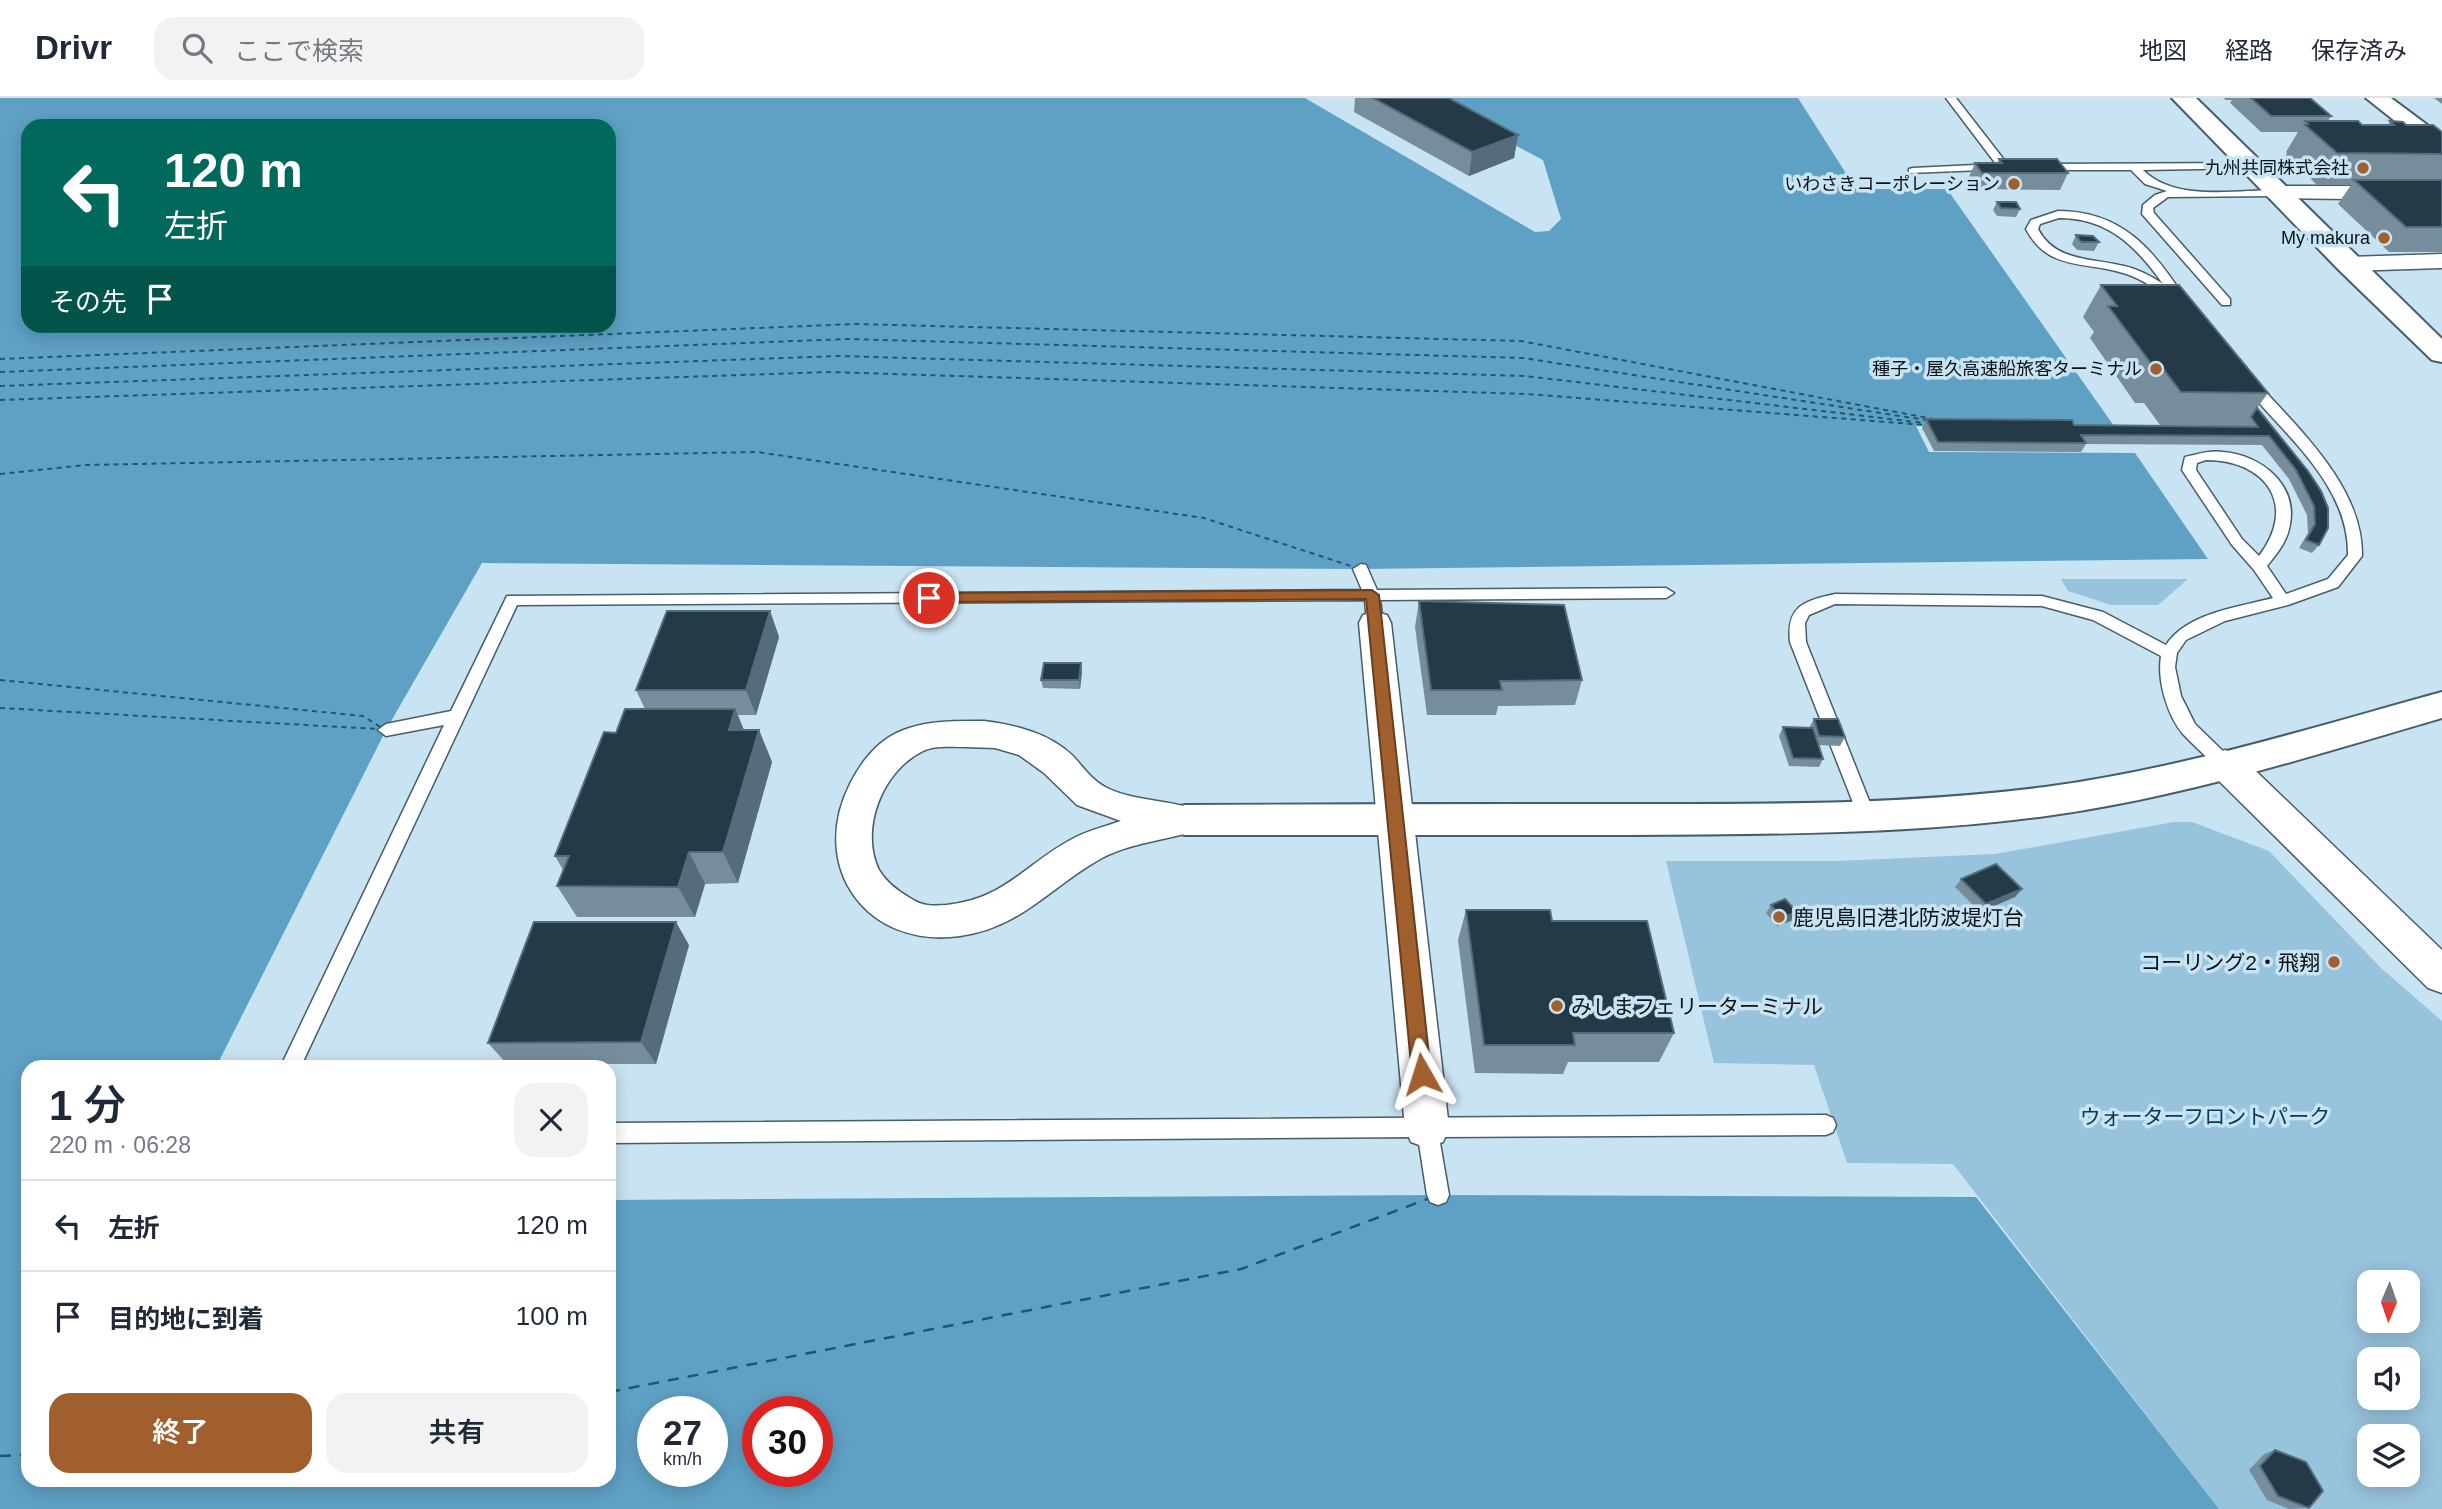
<!DOCTYPE html>
<html lang="ja">
<meta charset="utf-8">
<style>
:root{--surface:#fff;--page:#f2f2f3;--text:#1f2937;--muted:#747a83;--line:#e0e1e3;--accent:#a25f2e}
body{margin:0;font-family:Arial,"Noto Sans JP",sans-serif;background:var(--page);color:var(--text);height:100vh;display:flex;flex-direction:column;font-size:26px;white-space:nowrap}
*{box-sizing:border-box;margin:0}
p{font-size:23px;color:var(--muted)}
.icon{flex:none;width:38px;height:38px;fill:none;stroke:currentColor;stroke-width:2;stroke-linecap:round;stroke-linejoin:round}
.map{position:relative;flex:1;overflow:hidden}
.details{position:absolute;left:21px;top:962px;width:595px;height:427px;display:flex;flex-direction:column;background:var(--surface);border-radius:21px;box-shadow:0 4px 18px #0003}
.details>*{flex:none}
.top-card{position:absolute;left:21px;top:21px;width:595px;height:214px;border-radius:21px;box-shadow:0 4px 18px #0003;background:#00695c;color:#fff;overflow:hidden}
.needle{width:46px;rotate:182deg}
.fabs{position:absolute;left:2357px;top:1172px;display:grid;gap:14px}
.fabs a{display:grid;place-items:center;width:63px;height:63px;border-radius:14px;background:var(--surface);box-shadow:0 4px 18px #0003;font-size:35px}
.speed{position:absolute;left:637px;top:1298px;display:flex;gap:14px;font-size:35px;font-weight:700;text-align:center}
.speed>*{display:grid;place-content:center;width:91px;height:91px;border-radius:50%;background:var(--surface);box-shadow:0 4px 18px #0003;line-height:1}
.speed small{font-size:18px;font-weight:400}
.speed .limit{border:10px solid #d22;background:#fff;color:#111}
.pin{position:absolute;display:grid;place-items:center;width:60px;height:60px;color:#fff;margin:-30px;border:4px solid #fff;border-radius:50%;box-shadow:0 2px 7px #0007}
.me{position:absolute;width:77px;margin:-38px;rotate:354deg;stroke-linejoin:round;filter:drop-shadow(0 0 5px #0008)}
.turn{display:flex;align-items:center;gap:24px;height:147px;padding:0 28px;font-size:32px}
.turn .icon{width:91px;height:91px;stroke-width:2.5}
.turn b{display:block;font-size:49px;line-height:60px}
.then{display:flex;align-items:center;height:66px;padding:0 28px;background:#0003;gap:14px;font-size:26px}
.round{display:grid;place-items:center;flex:none;width:74px;height:74px;border-radius:21px;background:var(--page)}
.overview{display:flex;align-items:center;justify-content:space-between;height:119px;padding:0 28px}
h1{font-size:42px;font-weight:600;line-height:52px}
.cta{display:flex;gap:14px;margin-top:auto;padding:14px 28px}
.cta a{flex:1;height:80px;border-radius:21px;background:var(--accent);color:#fff;font-size:28px;font-weight:600;line-height:80px;text-align:center}
.cta a+a{background:var(--page);color:var(--text)}
ul{padding:0;list-style:none}
li{display:flex;align-items:center;gap:21px;height:91px;padding:0 28px;border-top:2px solid var(--line)}
li div{flex:1}
li b{display:block;font-size:26px}
li em{font-style:normal}
header{display:flex;align-items:center;gap:42px;box-sizing:border-box;height:98px;padding:0 35px;background:var(--surface);border-bottom:2px solid var(--line)}
header strong{font-size:33px}
nav{display:flex;gap:38px;margin-inline-start:auto;font-size:24px}
.search{width:490px;height:63px;background:var(--page);display:flex;align-items:center;gap:18px;box-sizing:border-box;padding:0 24px;border-radius:21px;color:var(--muted);font-size:26px}
.map>svg:first-child{display:block}
.green{fill:#98c3dd;fill-rule:evenodd}
.water{fill:#5fa1c5;fill-rule:evenodd}
.lines{fill:none;stroke-linecap:round;stroke-linejoin:round}
.ferry-far1{stroke:#225670;stroke-width:2;stroke-dasharray:5 4.5;stroke-linecap:butt}
.ferry{stroke:#225670;stroke-width:2.5;stroke-dasharray:11 9;stroke-linecap:butt}
.service-casing{stroke:#465d6a;stroke-width:3}
.minor-casing{stroke:#465d6a;stroke-width:3}
.tertiary-casing{stroke:#465d6a;stroke-width:4}
.secondary-casing{stroke:#465d6a;stroke-width:4}
.service{fill:#fff;fill-rule:evenodd}
.minor{fill:#fff;fill-rule:evenodd}
.tertiary{fill:#fff;fill-rule:evenodd}
.secondary{fill:#fff;fill-rule:evenodd}
.wall{fill:#768e9c}
.shaded-wall{fill:#556d7a}
.building{fill:#243a46;stroke:#556d7a;stroke-width:2}
.route{fill:#a25f2e;stroke:#693e1e;stroke-width:2}
.poi-dot{fill:#a25f2e;stroke:#c8e3f2;stroke-width:2.5}
.labels{text-anchor:middle;dominant-baseline:central;stroke-width:7;stroke-linejoin:round;paint-order:stroke}
.far-poi-label{font-size:18px;fill:#091318;stroke:#c8e3f2;text-anchor:end}
.poi-label{font-size:21px;fill:#091318;stroke:#c8e3f2;text-anchor:start}
.park-label{font-size:21px;fill:#013c55;stroke:#c8e3f2}
</style>
<header>
<strong>Drivr</strong>
<div class="search"><svg class="icon" aria-label="search" viewBox="0 0 24 24"><circle cx="10" cy="10" r="6"/><path d="M15 15l6 6"/></svg>ここで検索</div>
<nav><a>地図</a><a>経路</a><a>保存済み</a></nav>
</header>
<div class="map">
<svg width="2442" height="1411" viewBox="0 0 2442 1411">
<rect width="100%" height="100%" fill="#c8e3f2"/>
<g class="green">
<polygon points="2061,481 2188,481 2158,507 2111,507 2068,493"/>
<path d="M2174 724H2192L2269 753 2381 870 2442 923V1411H2219L1953 1066 1847 1065 1814 967 1714 965 1666 763H1837L1995 756ZM2370 1185H2408V1223H2370ZM2370 1262H2408V1300H2370ZM2370 1339H2408V1377H2370Z"/>
</g>
<path class="water" d="M0 0H1305L1535 134 1549 133 1561 121 1543 62 1425 0H1798L1856 91H1947L2114 328H1916L1929 354 2135 355 2208 461 1361 471 482 465 386 632 216 969 28 970V1382H609V1102L1438 1097 1976 1099 2219 1411H0ZM28 28H609V228H28ZM653 1314H712V1374H653ZM758 1314H817V1374H758Z"/>
<g class="lines">
<g class="ferry-far1">
<polyline points="0,261 855,226 1521,243 1933,321"/>
<polyline points="0,274 847,241 1523,260 1926,322"/>
<polyline points="0,288 839,258 1525,278 1924,325"/>
<polyline points="0,302 830,274 1527,296 1925,327"/>
<polyline points="0,376 85,367 757,354 1204,420 1357,470"/>
<polyline points="0,582 363,618 382,630"/>
<polyline points="0,610 378,631"/>
</g>
<g class="ferry">
<polyline points="609,1294 1241,1171 1430,1100"/>
<polyline points="0,1358 28,1357"/>
</g>
<g class="service-casing">
<g id="service">
<polygon points="1946,0 1956,0 2008,67 2008,71 1909,75 1909,71 1913,70 1996,66"/>
<path d="M2251 65 2255 66V70L2143 72C2175 104 2235 92 2277 92L2283 95 2277 98 2168 99 2153 110 2154 115 2230 201V207H2222L2142 116 2143 107 2155 97 2167 93 2145 86 2131 72H2041L2036 69 2041 66Z"/>
<path d="M2058 113C2122 113 2154 152 2186 202L2184 205H2176C2159 194 2142 180 2123 175 2084 163 2048 173 2026 131L2031 122ZM2059 120C2108 120 2136 148 2163 186 2151 178 2138 171 2124 168 2092 160 2055 164 2038 131L2040 126Z"/>
<path d="M2247 278 2252 279C2296 329 2363 387 2362 458L2338 489 2288 507 2225 523 2186 542 2177 555 2175 569 2181 598 2195 626 2231 661 2234 666 2231 671H2219C2207 659 2194 648 2183 636 2167 617 2157 582 2161 558L2093 522 2042 508 1835 506 1809 517 1805 525 1806 544 1876 720 1873 725H1861L1790 544C1786 508 1804 503 1835 496L2042 498 2103 514 2166 547C2187 515 2238 509 2273 500L2254 472 2232 447 2182 372 2185 359C2198 356 2210 352 2223 354 2262 357 2300 388 2289 431 2286 445 2276 457 2267 468L2286 496 2328 481 2348 457C2349 384 2281 335 2240 282ZM2206 362C2266 362 2298 407 2259 458L2242 441 2196 372 2197 365Z"/>
<polygon points="1361,466 1366,467 1377,492 1666,490 1674,495 1666,500 1380,502 1383,525 1375,530 1367,525 1365,502 517,507 300,970 280,970 444,627 386,638 378,632 386,626 451,613 507,498 1362,492 1353,471"/>
<polygon points="1826,1017 1833,1020 1836,1027 1833,1034 1826,1037 1439,1039 1449,1097 1446,1104 1438,1107 1430,1104 1427,1097 1418,1039 609,1045 609,1025"/>
</g>
</g>
<g class="minor-casing">
<g id="minor">
<polygon points="2277,88 2442,88 2442,102 2269,100 2265,95 2269,90"/>
<polygon points="2442,156 2442,170 2348,173 2339,171 2336,166 2339,161 2348,159"/>
<polygon points="1375,514 1387,517 1391,525 1449,1030 1443,1044 1427,1050 1411,1044 1405,1030 1359,525 1363,517"/>
<path d="M984 623C1016 627 1049 635 1073 658 1084 670 1093 684 1109 691 1136 703 1169 702 1198 712L1204 722 1198 732C1167 742 1130 745 1102 760 1051 788 1021 830 960 838 867 851 808 769 850 686 861 664 877 643 901 633 927 622 956 623 984 623ZM966 649 995 650 1019 657 1044 675 1077 707 1121 723C1106 728 1090 732 1076 739 1026 764 1007 801 946 807 931 808 922 808 910 800 898 793 886 784 879 772 859 731 883 672 923 653 935 647 953 649 966 649Z"/>
<polygon points="2225,652 2238,656 2442,852 2442,895 2428,890 2212,676 2207,666 2212,656"/>
</g>
</g>
<g class="tertiary-casing">
<g id="tertiary">
<polygon points="2172,0 2196,0 2442,241 2442,264 2432,262 2339,172"/>
<path d="M2442 594V620C2311 658 2181 700 2046 718 1906 737 1766 736 1625 737 1479 737 1332 737 1185 737L1171 733 1166 722 1171 711 1185 707C1332 706 1478 706 1625 706 1765 706 1906 707 2045 689 2181 671 2311 630 2442 594Z"/>
</g>
</g>
<g class="secondary-casing">
<polygon id="secondary" points="2366,0 2391,0 2442,38 2442,56 2434,54"/>
</g>
<use href="#service" class="service"/>
<use href="#minor" class="minor"/>
<use href="#tertiary" class="tertiary"/>
<use href="#secondary" class="secondary"/>
</g>
<g class="wall">
<polygon points="1355,0 1449,0 1518,37 1514,60 1469,78 1354,14"/>
<polygon points="2223,0 2334,0 2310,0 2331,18 2328,23 2362,27 2388,27 2390,23 2442,34 2442,154 2389,154 2338,106 2351,87 2317,87 2286,57 2287,55 2286,54 2298,34 2261,34 2230,5 2232,2 2226,2"/>
<polygon points="2434,0 2442,0 2442,6"/>
<polygon points="1999,61 2068,75 2060,92 1975,91 1968,81 1975,65 1997,65"/>
<polygon points="1997,104 2020,111 2016,119 1997,118 1993,112"/>
<polygon points="2076,137 2099,144 2094,153 2077,152 2072,146"/>
<polygon points="2101,187 2268,295 2257,310 2321,393 2319,447 2312,455 2299,450 2308,435 2307,417 2289,381 2262,347 2086,346 2081,354 1934,353 1922,330 1926,321 2074,327 2245,329 2160,327 2144,305 2135,305 2090,240 2094,234 2083,219"/>
<polygon points="1419,503 1582,582 1575,607 1498,608 1496,617 1427,617 1415,529"/>
<polygon points="770,513 779,539 756,617 738,617 744,632 759,632 772,664 738,785 705,786 695,819 577,819 557,788 563,772 555,758 616,635 645,611 636,592"/>
<polygon points="1081,565 1082,574 1080,591 1043,590 1041,582"/>
<polygon points="1814,621 1845,639 1840,648 1819,647 1823,661 1819,669 1789,668 1779,638 1783,629 1809,630"/>
<polygon points="1961,781 2015,799 1980,814 1955,789"/>
<polygon points="1771,807 1793,822 1777,828 1766,815"/>
<polygon points="1466,812 1552,823 1674,935 1659,964 1568,964 1563,976 1475,975 1458,842"/>
<polygon points="689,847 656,966 507,966 488,945"/>
<polygon points="2275,1352 2309,1410 2289,1411 2267,1402 2249,1372 2264,1356"/>
</g>
<g class="shaded-wall">
<polygon points="1518,37 1514,60 1469,78 1472,54"/>
<polygon points="770,513 779,539 756,617 746,592"/>
<polygon points="1081,565 1082,574 1080,591 1079,582"/>
<polygon points="735,611 749,644 729,632"/>
<polygon points="759,632 772,664 738,785 723,754"/>
<polygon points="689,754 705,786 695,819 678,789"/>
<polygon points="2022,791 2015,799 1980,814 1986,806"/>
<polygon points="1797,814 1793,822 1777,828 1782,820"/>
<polygon points="676,824 689,847 656,966 641,944"/>
</g>
<g class="building">
<polygon points="1373,0 1449,0 1518,37 1472,54"/>
<polygon points="2251,0 2310,0 2331,18 2271,18"/>
<polygon points="2305,23 2358,23 2362,27 2394,27 2390,23 2403,24 2406,27 2433,27 2442,34 2442,56 2337,55 2305,27 2308,26"/>
<polygon points="1999,61 2057,61 2068,75 1982,75 1975,65 2002,65"/>
<polygon points="2354,82 2442,82 2442,129 2406,129"/>
<polygon points="1997,104 2016,104 2020,111 2001,110"/>
<polygon points="2076,137 2093,138 2099,144 2081,144"/>
<polygon points="2101,187 2179,187 2268,295 2181,294 2164,272 2156,272 2108,208 2117,208"/>
<polygon points="2257,310 2308,373 2321,393 2328,410 2328,430 2319,447 2306,442 2315,426 2314,408 2296,372 2269,338 2081,337 2086,345 1938,344 1926,321 2072,322 2074,327 2258,329 2251,319"/>
<polygon points="1419,503 1564,507 1582,582 1500,583 1502,592 1431,592"/>
<polygon points="667,513 770,513 746,592 636,592"/>
<polygon points="1044,565 1081,565 1079,582 1041,582"/>
<polygon points="625,611 735,611 729,632 759,632 723,754 689,754 678,789 557,788 569,758 555,758 604,634 616,635"/>
<polygon points="1814,621 1838,621 1845,639 1819,638"/>
<polygon points="1783,629 1813,630 1823,661 1793,660"/>
<polygon points="1996,766 2022,791 1986,806 1961,781"/>
<polygon points="1785,801 1797,814 1782,820 1771,807"/>
<polygon points="1466,812 1550,812 1552,823 1647,823 1674,935 1573,935 1575,947 1484,947"/>
<polygon points="534,824 676,824 641,944 488,945"/>
<polygon points="2275,1352 2306,1364 2323,1393 2309,1410 2278,1398 2260,1368"/>
</g>
<polygon class="route" points="1372,492 1379,497 1431,976 1428,982 1422,985 1415,982 1412,976 1366,501 929,504 922,500 929,495"/>
<g class="poi-dot">
<circle cx="2363" cy="70" r="7"/>
<circle cx="2014" cy="86" r="7"/>
<circle cx="2384" cy="140" r="7"/>
<circle cx="2156" cy="271" r="7"/>
<circle cx="1779" cy="819" r="7"/>
<circle cx="2334" cy="864" r="7"/>
<circle cx="1557" cy="908" r="7"/>
</g>
<g class="labels">
<g class="far-poi-label">
<text x="2349" y="70">九州共同株式会社</text>
<text x="2000" y="86">いわさきコーポレーション</text>
<text x="2370" y="140">My makura</text>
<text x="2142" y="271">種子・屋久高速船旅客ターミナル</text>
</g>
<g class="poi-label">
<text x="1793" y="819">鹿児島旧港北防波堤灯台</text>
<text x="2320" y="864" text-anchor="end">コーリング2・飛翔</text>
<text x="1571" y="908">みしまフェリーターミナル</text>
</g>
<g class="park-label">
<text x="2205" y="1018">ウォーターフロントパーク</text>
</g>
</g>
</svg>
<div class="fabs">
<a><svg class="needle" viewBox="-14 -14 28 28"><path d="M0-13l5 13h-10z" fill="#e53935"/><path d="M0 13l5-13h-10z" fill="#747a83"/></svg></a>
<a><svg class="icon" aria-label="sound" viewBox="0 0 24 24"><path d="M4 9h4l5-4v14l-5-4H4zM17 9q2 3 0 6"/></svg></a>
<a><svg class="icon" aria-label="layers" viewBox="0 0 24 24"><path d="M12 4l9 5-9 5-9-5zM3 14l9 5 9-5"/></svg></a>
</div>
<div class="speed"><div>27<small>km/h</small></div><div class="limit">30</div></div>
<div class="pin" style="left:929px;top:500px;background:#d93025"><svg class="icon" aria-label="arrive" viewBox="0 0 24 24"><path d="M6 21V4h12l-3 4 3 4H6"/></svg></div>
<svg class="me" style="left:1422px;top:976px" viewBox="-20 -20 40 40"><path d="M0-17L14 15 0 8-14 15z" fill="#a25f2e" stroke="#fff" stroke-width="4"/></svg>
<div class="top-card">
<div class="turn"><svg class="icon" aria-label="left" viewBox="0 0 24 24"><path d="M17 20v-9H6M10 6l-5 5 5 5"/></svg><div><b>120 m</b>左折</div></div>
<div class="then">その先<svg class="icon" aria-label="arrive" viewBox="0 0 24 24"><path d="M6 21V4h12l-3 4 3 4H6"/></svg></div>
</div>
<section class="details">
<div class="overview"><div><h1>1 分</h1><p>220 m · 06:28</p></div><a class="round"><svg class="icon" aria-label="close" viewBox="0 0 24 24"><path d="M6 6l12 12M18 6L6 18"/></svg></a></div>
<ul>
<li><svg class="icon" aria-label="left" viewBox="0 0 24 24"><path d="M17 20v-9H6M10 6l-5 5 5 5"/></svg><div><b>左折</b></div><em>120 m</em></li>
<li><svg class="icon" aria-label="arrive" viewBox="0 0 24 24"><path d="M6 21V4h12l-3 4 3 4H6"/></svg><div><b>目的地に到着</b></div><em>100 m</em></li>
</ul>
<div class="cta"><a>終了</a><a>共有</a></div>
</section>
</div>
